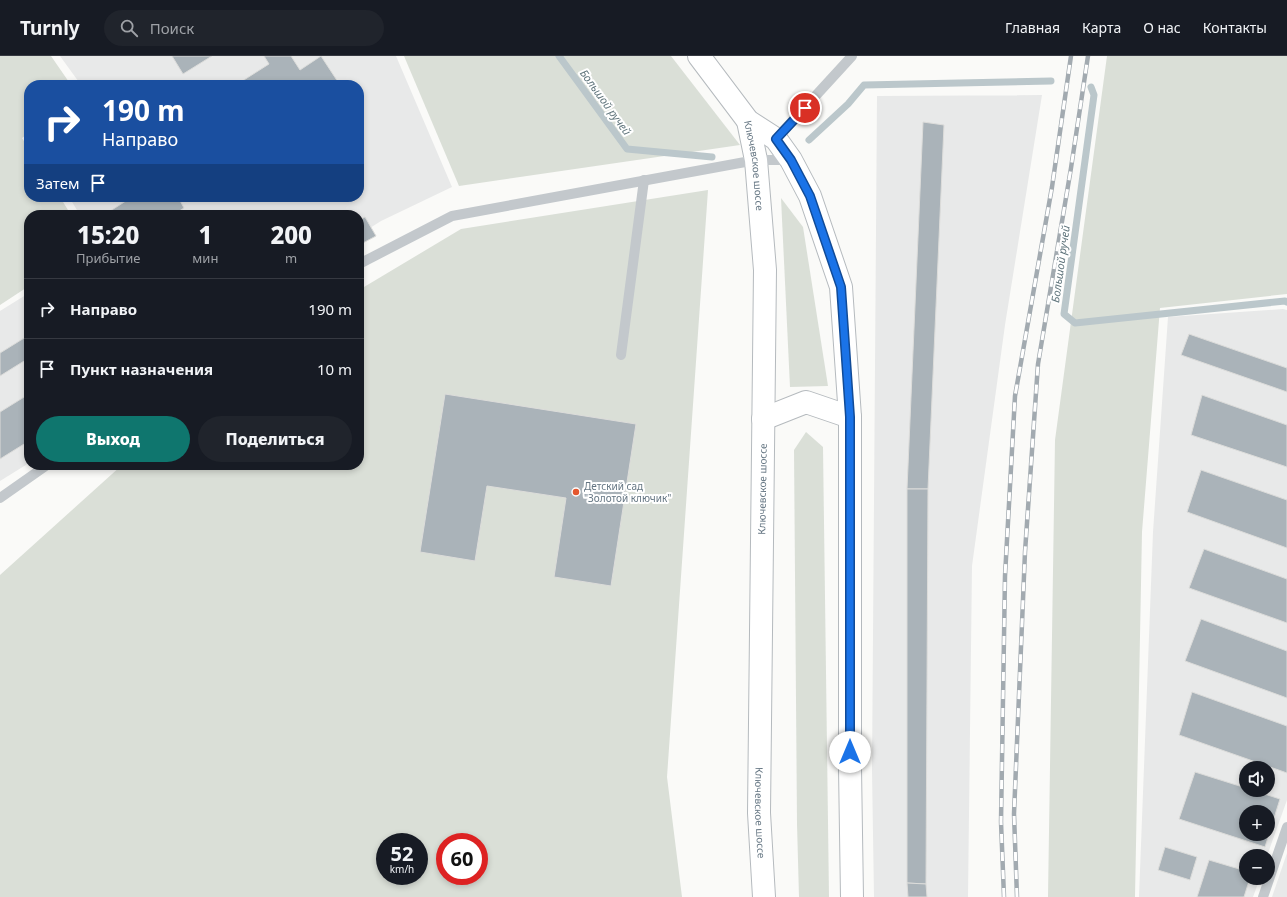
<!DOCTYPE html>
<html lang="ru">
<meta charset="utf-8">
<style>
:root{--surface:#171b24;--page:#20242c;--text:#f1f3f6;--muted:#9ea1a6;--line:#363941;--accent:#0f766e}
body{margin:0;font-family:"Noto Sans",sans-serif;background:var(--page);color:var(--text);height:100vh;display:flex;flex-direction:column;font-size:15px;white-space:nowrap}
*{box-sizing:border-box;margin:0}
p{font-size:13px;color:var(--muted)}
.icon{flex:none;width:22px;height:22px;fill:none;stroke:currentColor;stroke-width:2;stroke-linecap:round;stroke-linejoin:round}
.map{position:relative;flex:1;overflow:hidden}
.sheet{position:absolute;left:24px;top:154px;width:340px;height:260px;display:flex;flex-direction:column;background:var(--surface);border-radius:16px;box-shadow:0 2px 6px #0003}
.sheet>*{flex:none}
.guide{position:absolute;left:24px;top:24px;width:340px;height:122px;border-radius:16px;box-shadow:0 2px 6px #0003;background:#1a4fa0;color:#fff;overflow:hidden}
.controls{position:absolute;left:1239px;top:705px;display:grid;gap:8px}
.controls a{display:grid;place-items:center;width:36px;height:36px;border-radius:50%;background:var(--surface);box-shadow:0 2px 6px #0003;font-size:20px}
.speed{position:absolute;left:376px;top:777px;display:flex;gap:8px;font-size:20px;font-weight:700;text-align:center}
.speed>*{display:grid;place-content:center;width:52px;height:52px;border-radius:50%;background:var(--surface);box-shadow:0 2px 6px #0003;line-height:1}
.speed small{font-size:10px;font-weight:400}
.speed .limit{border:6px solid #d22;background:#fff;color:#111}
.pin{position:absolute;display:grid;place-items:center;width:34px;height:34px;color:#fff;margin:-17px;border:2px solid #fff;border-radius:50%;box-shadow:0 1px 4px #0007}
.me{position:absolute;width:44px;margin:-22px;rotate:0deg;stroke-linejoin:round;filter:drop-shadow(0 0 3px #0008)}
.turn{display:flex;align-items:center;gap:14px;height:84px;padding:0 12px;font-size:18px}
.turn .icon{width:52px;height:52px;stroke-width:2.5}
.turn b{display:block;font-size:28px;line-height:34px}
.then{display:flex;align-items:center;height:38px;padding:0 12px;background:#0003;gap:8px;font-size:15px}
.eta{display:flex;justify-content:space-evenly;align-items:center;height:68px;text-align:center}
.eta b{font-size:24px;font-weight:800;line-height:28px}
.button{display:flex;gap:8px;margin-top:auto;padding:8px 12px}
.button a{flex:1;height:46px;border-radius:24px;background:var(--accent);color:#fff;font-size:16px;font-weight:800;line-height:46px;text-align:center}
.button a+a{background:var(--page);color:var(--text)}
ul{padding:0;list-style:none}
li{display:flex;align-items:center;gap:12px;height:60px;padding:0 12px;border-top:1px solid var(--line)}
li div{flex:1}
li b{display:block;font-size:15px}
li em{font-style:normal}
header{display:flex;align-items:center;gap:24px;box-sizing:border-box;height:56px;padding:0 20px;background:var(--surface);border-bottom:1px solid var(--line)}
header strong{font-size:19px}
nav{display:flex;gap:22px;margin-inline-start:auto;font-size:14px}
.search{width:280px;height:36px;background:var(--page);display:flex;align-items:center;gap:10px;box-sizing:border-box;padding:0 14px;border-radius:22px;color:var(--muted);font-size:15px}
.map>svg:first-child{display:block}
.built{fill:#e8e9e9;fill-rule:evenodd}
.green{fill:#dadfd7;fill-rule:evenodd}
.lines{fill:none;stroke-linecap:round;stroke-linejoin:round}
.stream{stroke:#bbc7cb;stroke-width:7}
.building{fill:#aab3b9;stroke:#dcdcda;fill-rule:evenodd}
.primary-casing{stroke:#b5babe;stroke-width:24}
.service{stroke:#c3c8cc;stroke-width:10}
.primary{stroke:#fff;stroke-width:22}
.rail-casing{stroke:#a2aab0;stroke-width:4.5}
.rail{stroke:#fff;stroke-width:3;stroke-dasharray:9;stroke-linecap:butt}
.route-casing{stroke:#114b97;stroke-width:10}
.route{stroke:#1a73e8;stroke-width:7}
.poi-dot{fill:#e4572e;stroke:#fff;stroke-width:1.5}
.labels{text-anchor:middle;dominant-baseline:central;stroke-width:4;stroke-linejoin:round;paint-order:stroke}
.street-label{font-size:10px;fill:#657683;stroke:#fff}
.poi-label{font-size:10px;fill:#657683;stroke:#fff;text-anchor:start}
.water-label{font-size:11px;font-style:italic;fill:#60757c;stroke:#fff}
</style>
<header>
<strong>Turnly</strong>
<div class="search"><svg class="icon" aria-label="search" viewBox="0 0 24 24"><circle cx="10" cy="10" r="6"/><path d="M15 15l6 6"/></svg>Поиск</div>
<nav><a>Главная</a><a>Карта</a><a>О нас</a><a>Контакты</a></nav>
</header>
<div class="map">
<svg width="1287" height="841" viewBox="0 0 1287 841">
<rect width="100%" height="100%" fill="#fafaf8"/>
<g class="built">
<polygon points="60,0 396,0 452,131 381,165 359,179 359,159 80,159 69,141 359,141 359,29 81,29"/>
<polygon points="1042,39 1005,269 972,510 968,841 874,841 872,715 877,40"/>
<polygon points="29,237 29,407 0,425 0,255"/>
<path d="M1283 253 1287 254V744L1267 800H1246V822H1260L1253 841H1139L1153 476 1168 261ZM1246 712H1268V734H1246ZM1246 756H1268V778H1246Z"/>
<polygon points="1287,797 1287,841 1272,841"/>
</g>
<g class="green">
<polygon points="0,0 51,0 71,29 29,29 29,77 22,82 29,93 29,141 60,141 71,159 29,159 29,230 0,249"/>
<polygon points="404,0 671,0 740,89 459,130"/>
<polygon points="1107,0 1287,0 1287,238 1160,252 1142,476 1135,841 1048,841 1055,384"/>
<path d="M708 134 667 721 682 841H0V519L122 409H359V234L461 173ZM385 786H419V820H385ZM445 786H479V820H445Z"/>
<polygon points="781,142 803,171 828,330 790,331"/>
<polygon points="806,376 823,391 829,841 799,841 797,768 794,394"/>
</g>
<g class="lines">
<g class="stream">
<polyline points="559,0 627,93 712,101"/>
<polyline points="1091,31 1094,39 1064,258 1075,267 1285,245 1287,246"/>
<polyline points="809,84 848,48 864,29 1051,25"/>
</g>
</g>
<g class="building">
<polygon points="172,0 212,0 183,18"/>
<polygon points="264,0 291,0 300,14 321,0 340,29 236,29 269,8"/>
<polygon points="923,66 944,69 928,433 907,433"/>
<polygon points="132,141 160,141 162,144 166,141 178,141 184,152 173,159 150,159 149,157 147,159 104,159"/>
<polygon points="365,161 376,180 359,189 359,164"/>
<polygon points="1189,278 1287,312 1287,336 1181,299"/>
<polygon points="29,279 29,302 0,320 0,297"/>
<polygon points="29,338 29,385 0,403 0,356"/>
<polygon points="445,338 636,368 611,530 554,521 566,442 487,430 475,505 420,496"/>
<polygon points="1202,339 1287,369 1287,411 1191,379"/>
<polygon points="1201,414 1287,444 1287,492 1187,456"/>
<polygon points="907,433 928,433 926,828 907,827"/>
<polygon points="1204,493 1287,523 1287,567 1189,532"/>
<polygon points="1201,563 1287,595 1287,642 1185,605"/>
<polygon points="1192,636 1287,670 1287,717 1179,679"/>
<path d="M1195 716 1246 732V734H1252L1280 743 1265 791 1179 763ZM1246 756H1268V778H1246Z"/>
<polygon points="1165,791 1197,801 1190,824 1158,814"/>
<polygon points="1209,804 1246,815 1246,822 1250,822 1244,841 1197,841"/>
<polygon points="907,827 926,828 927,841 908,841"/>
</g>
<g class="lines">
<g class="primary-casing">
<g id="primary">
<polyline points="699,0 748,65 776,83 791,104 810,140 841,231 850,361 850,712 852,841"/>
<path id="s1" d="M748 65 756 104 765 214 759 757 764 841"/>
<polyline points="763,363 806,346 850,361"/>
</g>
</g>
<g class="service">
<polyline points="776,83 852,0"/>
<polyline points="359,208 452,160 756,104 791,104"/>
<polyline points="621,299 644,124"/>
<polyline points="0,442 47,409"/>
<polyline points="1263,841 1287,771"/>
</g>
<use href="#primary" class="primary"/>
<g class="rail-casing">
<g id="rail">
<polyline points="1004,841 1001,766 1005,520 1015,340 1052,131 1071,0"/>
<polyline points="1017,841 1014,758 1025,496 1038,308 1071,112 1088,0"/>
</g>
</g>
<use href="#rail" class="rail"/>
</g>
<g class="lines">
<g class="route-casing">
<polyline id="route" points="805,52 776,83 791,104 810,140 841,231 850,361 850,696"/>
</g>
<use href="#route" class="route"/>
</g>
<circle class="poi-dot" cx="576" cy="436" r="4"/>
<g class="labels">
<g class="street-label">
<text stroke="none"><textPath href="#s1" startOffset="45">Ключевское шоссе</textPath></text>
<text transform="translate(762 433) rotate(-89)">Ключевское шоссе</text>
<text stroke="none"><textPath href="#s1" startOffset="693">Ключевское шоссе</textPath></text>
</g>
<g class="poi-label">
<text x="584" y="430">Детский сад<tspan x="584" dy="12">"Золотой ключик"</tspan></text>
</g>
<g class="water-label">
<text transform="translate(606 46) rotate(54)">Большой ручей</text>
<text transform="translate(1060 208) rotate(-82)">Большой ручей</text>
</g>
</g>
</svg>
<div class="controls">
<a><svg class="icon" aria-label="sound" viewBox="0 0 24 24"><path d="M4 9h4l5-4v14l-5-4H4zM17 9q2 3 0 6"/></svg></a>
<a>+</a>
<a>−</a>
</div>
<div class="speed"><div>52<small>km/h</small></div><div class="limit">60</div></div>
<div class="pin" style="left:805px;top:52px;background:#d93025"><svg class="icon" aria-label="arrive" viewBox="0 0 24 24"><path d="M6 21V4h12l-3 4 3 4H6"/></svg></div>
<svg class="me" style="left:850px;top:696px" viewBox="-20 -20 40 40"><circle r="19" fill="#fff"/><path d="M0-13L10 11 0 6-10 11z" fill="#1a73e8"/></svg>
<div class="guide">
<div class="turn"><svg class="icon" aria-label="right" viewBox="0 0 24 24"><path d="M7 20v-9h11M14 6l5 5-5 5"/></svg><div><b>190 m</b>Направо</div></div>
<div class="then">Затем<svg class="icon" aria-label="arrive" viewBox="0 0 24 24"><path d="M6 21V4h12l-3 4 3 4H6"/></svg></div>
</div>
<section class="sheet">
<div class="eta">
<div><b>15:20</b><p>Прибытие</p></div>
<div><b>1</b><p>мин</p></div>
<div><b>200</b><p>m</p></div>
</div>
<ul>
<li><svg class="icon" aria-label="right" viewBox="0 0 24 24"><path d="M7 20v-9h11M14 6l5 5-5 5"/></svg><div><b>Направо</b></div><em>190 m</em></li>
<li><svg class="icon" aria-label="arrive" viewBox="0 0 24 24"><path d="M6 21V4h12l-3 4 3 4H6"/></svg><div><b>Пункт назначения</b></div><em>10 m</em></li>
</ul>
<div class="button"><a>Выход</a><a>Поделиться</a></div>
</section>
</div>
